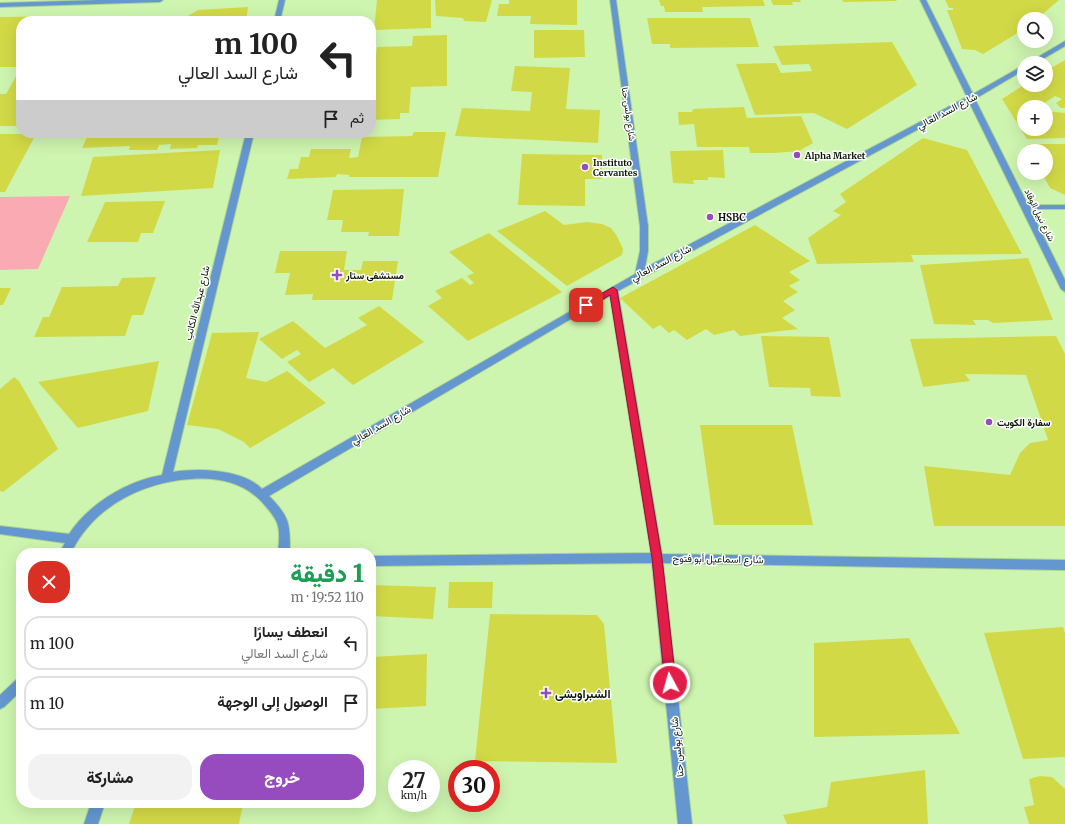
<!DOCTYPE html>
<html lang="ar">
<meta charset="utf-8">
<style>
:root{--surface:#fff;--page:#f2f2f2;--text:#222;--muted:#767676;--line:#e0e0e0;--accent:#964cbe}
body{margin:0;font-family:Merriweather,Vazirmatn,serif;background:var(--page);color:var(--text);direction:rtl;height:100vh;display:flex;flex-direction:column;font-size:15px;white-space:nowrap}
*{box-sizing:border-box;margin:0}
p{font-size:13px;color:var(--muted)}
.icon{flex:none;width:22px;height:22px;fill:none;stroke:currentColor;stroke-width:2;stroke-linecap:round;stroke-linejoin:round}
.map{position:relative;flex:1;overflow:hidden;direction:ltr}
.panel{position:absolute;left:16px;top:548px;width:360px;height:260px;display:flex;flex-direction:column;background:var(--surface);border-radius:16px;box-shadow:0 4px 16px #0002;direction:rtl}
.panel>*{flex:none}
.hud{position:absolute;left:16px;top:16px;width:360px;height:122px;border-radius:16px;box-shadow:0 4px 16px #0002;direction:rtl;background:#fff;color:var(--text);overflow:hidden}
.fabs{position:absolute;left:1017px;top:12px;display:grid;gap:8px}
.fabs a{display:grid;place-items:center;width:36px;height:36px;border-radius:50%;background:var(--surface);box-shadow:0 4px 16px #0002;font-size:20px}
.speed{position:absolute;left:388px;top:760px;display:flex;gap:8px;font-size:20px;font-weight:700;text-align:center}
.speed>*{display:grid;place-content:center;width:52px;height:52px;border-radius:50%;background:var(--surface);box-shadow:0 4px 16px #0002;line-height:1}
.speed small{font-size:10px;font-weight:400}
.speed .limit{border:6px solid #d22;background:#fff;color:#111}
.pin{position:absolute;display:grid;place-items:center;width:34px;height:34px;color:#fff;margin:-17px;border-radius:8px;box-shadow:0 2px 6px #0006}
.me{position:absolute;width:44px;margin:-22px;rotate:354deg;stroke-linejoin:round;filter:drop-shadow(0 0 3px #0008)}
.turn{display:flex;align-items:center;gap:14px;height:84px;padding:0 12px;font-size:18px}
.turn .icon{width:52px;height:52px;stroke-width:2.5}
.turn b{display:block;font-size:28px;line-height:34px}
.then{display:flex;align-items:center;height:38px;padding:0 12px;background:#0003;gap:8px;font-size:15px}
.round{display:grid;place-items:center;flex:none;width:42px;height:42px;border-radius:16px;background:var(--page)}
.head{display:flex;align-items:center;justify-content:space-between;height:68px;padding:0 12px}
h1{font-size:24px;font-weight:800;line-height:30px;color:#1e9e55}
.primary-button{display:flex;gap:8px;margin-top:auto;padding:8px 12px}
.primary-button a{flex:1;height:46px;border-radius:16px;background:var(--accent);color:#fff;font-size:16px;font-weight:800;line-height:46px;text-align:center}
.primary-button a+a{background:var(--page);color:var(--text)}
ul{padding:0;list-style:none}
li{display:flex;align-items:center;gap:12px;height:54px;margin:0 8px 6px;padding:0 4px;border:2px solid var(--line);border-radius:16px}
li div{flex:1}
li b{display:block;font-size:15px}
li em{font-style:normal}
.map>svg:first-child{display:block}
.green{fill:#faaab3}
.building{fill:#d2d947}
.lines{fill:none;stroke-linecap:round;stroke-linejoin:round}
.street-casing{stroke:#aed193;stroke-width:2}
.street{fill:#6497cf;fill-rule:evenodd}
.route{fill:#e11d48;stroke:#92132f}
.poi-dot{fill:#964cbe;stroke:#fff;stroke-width:1.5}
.labels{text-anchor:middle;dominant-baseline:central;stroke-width:3;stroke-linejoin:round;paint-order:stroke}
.far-street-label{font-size:9px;fill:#071300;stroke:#fff}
.far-poi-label{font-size:9px;font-weight:bold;fill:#071300;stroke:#fff;text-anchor:start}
.street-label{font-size:10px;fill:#071300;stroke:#fff}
.poi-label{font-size:10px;font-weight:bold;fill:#071300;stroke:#fff;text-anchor:start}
.near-poi-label{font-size:12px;font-weight:bold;fill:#071300;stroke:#fff;text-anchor:start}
</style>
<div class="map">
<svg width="1065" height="824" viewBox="0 0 1065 824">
<rect width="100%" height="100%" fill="#cef5af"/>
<polygon class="green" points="70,196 38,269 0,270 0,197"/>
<g class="building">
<polygon points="377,0 431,0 431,28 374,30"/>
<polygon points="435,0 492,0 486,22 464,21 463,18 436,16"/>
<polygon points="509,0 577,0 577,25 530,24 531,16 497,16 499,4 509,4"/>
<polygon points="659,0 763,0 765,6 702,7 703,12 665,12 664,6 661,6"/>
<polygon points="771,0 800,0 801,2 792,2 793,5 773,5"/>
<polygon points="842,0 896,0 897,1 844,2"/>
<polygon points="945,0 1059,0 1037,19 1024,19 1024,29 983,54 975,50 962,49 947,10 953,10 953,8 949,8"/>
<polygon points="248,7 246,21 79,21 80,18 188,16 198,10"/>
<polygon points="75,16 72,21 21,21 21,67 0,67 0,17"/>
<polygon points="647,18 750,18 759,47 670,48 670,44 652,44"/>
<polygon points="534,30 584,30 585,57 534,58"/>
<polygon points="447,35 447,86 411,87 409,113 400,113 400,119 371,120 371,99 377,47 412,46 413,36"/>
<polygon points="892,42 917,85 847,129 814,113 755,115 736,64 776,63 781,73 812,71 809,64 782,65 773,46"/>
<polygon points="1065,60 1065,108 1061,108 1056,103 1062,99 1055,96 1040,106 1041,107 1024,107 1024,129 1046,129 1046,111 1065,113 1065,138 1027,139 1002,99 1024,85 1046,85 1046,71"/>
<polygon points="515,66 570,68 566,109 600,110 598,143 455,136 462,108 530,111 532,92 511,91"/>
<polygon points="18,73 21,73 21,126 0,126 0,94 6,94"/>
<polygon points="744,107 747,118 801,116 813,143 799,151 775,153 750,153 749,147 697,147 694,124 679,125 678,112 692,112 693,109"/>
<polygon points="414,132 446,132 438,177 349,177 349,175 337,174 336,177 287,179 290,169 298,169 301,157 309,157 311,149 351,149 349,158 358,157 362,137 412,136"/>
<polygon points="89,133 220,133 217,145 198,145 197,148 170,149 171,144 159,145 157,150 129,150 130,146 82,148"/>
<polygon points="0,134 36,134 5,192 0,192"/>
<polygon points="923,138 967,150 1022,254 911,255 914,262 817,264 808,238 841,215 833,211 846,202 840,194"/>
<polygon points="1029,144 1065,144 1065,195 1050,188 1042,173 1046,173 1046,151 1032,151"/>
<polygon points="220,150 213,188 81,196 93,157"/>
<polygon points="723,150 725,178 708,177 708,180 693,180 694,184 673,183 670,151"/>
<polygon points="522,154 602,155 602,179 585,179 585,206 518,205"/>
<polygon points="404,189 399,236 368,236 369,232 341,232 343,220 327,220 333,190"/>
<polygon points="165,201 153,233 141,233 138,242 87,242 105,202"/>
<polygon points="545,211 564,225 587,222 602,224 611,228 617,236 623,249 622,255 567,286 497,231"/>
<polygon points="755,225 810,261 789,272 800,280 789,286 798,292 783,301 795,310 782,318 798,329 740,336 734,330 714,335 706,329 687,340 674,330 669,333 660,325 653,329 620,298"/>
<polygon points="489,233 562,292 468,341 428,306 442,298 435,291 462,278 470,285 474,283 467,276 474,273 449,252"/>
<polygon points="280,251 347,251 344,270 361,270 363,261 398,261 392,300 312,300 313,294 285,295 290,273 275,273"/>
<polygon points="1028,258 1053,320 993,323 988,320 973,320 976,325 934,324 920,265"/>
<polygon points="156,277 143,315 132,315 125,336 34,337 43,317 49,317 62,287 118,286 122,278"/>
<polygon points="0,288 11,288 3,305 0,305"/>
<polygon points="379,306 424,342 353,385 333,368 309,382 287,362 301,354 297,350 282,359 259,339 293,321 325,348 367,325 358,318"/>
<polygon points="259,332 246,378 266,382 287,371 326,403 250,448 244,442 218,429 187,425 212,333"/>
<polygon points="761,336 829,337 841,397 811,396 810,388 769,387"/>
<polygon points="1056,336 1065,354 1065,526 934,526 924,466 1010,475 1020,453 1030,443 1048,440 1026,375 965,374 970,381 923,387 910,339"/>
<polygon points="159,361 148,411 78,428 38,382"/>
<polygon points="14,377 19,381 58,449 3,492 0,491 0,389"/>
<polygon points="700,425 792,425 813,525 714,525"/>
<polygon points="449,582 493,582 492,608 448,608"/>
<polygon points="371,585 436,587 433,619 371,616"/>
<polygon points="490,614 597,615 604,624 617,763 475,761"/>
<polygon points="1063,627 1065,633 1065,757 1023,759 984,633"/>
<polygon points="909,638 960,734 814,737 814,643"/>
<polygon points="427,654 426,706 371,709 371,657"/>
<polygon points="925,770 928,824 787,824 783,815 827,807 831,782"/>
<polygon points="1040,776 1052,777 1065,789 1065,824 1029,824 1024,807 1034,805 1029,779"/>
<polygon points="136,803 243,803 239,824 129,824"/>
</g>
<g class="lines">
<g class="street-casing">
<g id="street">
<polygon points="98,0 163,0 160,2 0,7 0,3"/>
<polygon points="279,0 285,0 280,21 274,21"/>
<path d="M610 0H616L648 226V251L645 268 967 97 920 0H926L973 94 1024 65V70L975 99 1028 205H1065V209H1030L1065 280V292L1061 289 969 102 618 291 662 554 1065 560V570L663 563 692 824H678L652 563 371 566V556L651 553 610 296 269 496C290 517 290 524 290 553H278C279 544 280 534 278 526 276 517 267 508 261 501 242 482 217 477 191 479 142 482 93 507 71 553H59L65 543 0 534V526L69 534C89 504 126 481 162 475L246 133H254L173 472C198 468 243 469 262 489L635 274 640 251V226Z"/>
<polygon points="1065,41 1065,46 1036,63 1028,63"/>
<polygon points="21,677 21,691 4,707 0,709 0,695 17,679"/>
<polygon points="91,803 105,803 98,824 84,824"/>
</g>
</g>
<use href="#street" class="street"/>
</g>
<polygon class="route" points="613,287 617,290 662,558 676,683 674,687 670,688 666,687 665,683 652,558 610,295 589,307 586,308 582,305"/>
<g class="poi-dot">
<circle cx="797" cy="155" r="4"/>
<circle cx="585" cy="167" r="4"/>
<circle cx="710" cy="217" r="4"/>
<path d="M335 269h4v4h4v4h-4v4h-4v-4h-4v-4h4z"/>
<circle cx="989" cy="422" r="4"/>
<path d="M544 687h4v4h4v4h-4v4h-4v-4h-4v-4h4z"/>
</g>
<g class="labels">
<g class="far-street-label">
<text transform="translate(629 114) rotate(82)">شارع بولس حنا</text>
<text transform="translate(1040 215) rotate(64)">شارع نبيل الوقاد</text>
</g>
<g class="far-poi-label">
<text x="805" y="155">Alpha Market</text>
<text x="593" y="162">Instituto<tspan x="593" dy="10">Cervantes</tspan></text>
</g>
<g class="street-label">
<text transform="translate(947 111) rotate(-28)">شارع السد العالي</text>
<text transform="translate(661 263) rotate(-28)">شارع السد العالي</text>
<text transform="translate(197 303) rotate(-76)">شارع عبدالله الكاتب</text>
<text transform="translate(381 425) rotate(-30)">شارع السد العالي</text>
<text transform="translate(718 559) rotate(1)">شارع اسماعيل أبو فتوح</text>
<text transform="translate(677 747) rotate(-96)">شارع بولس حنا</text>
</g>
<g class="poi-label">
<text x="718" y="217">HSBC</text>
<text x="346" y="275">مستشفى ستار</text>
<text x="997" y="422">سفارة الكويت</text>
</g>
<g class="near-poi-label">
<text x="555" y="693">الشبراويشى</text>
</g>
</g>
</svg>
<div class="fabs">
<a><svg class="icon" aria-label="search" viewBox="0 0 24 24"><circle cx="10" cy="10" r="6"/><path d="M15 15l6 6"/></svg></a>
<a><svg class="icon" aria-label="layers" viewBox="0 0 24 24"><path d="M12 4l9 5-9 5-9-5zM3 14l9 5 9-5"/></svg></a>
<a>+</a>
<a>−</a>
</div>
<div class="speed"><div>27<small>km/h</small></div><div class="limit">30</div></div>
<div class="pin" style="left:586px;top:305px;background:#d93025"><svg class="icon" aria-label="arrive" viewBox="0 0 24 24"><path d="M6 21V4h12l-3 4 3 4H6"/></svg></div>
<svg class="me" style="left:670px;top:683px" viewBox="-20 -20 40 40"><circle r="17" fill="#e11d48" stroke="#fff" stroke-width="3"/><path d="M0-11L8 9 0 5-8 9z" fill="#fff"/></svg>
<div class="hud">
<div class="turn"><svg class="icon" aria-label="left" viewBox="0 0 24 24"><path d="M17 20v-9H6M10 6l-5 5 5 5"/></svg><div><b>100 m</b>شارع السد العالي</div></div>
<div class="then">ثم<svg class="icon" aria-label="arrive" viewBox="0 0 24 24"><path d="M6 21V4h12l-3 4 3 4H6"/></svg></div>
</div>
<section class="panel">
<div class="head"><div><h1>1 دقيقة</h1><p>110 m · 19:52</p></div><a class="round" style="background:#d93025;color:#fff"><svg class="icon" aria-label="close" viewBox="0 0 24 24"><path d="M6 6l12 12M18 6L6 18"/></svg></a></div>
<ul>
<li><svg class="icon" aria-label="left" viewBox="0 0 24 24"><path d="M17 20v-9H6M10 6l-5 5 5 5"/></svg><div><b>انعطف يسارًا</b><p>شارع السد العالي</p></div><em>100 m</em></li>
<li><svg class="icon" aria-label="arrive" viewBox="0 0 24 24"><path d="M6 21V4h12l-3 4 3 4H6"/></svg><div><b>الوصول إلى الوجهة</b></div><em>10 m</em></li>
</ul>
<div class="primary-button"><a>خروج</a><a>مشاركة</a></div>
</section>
</div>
